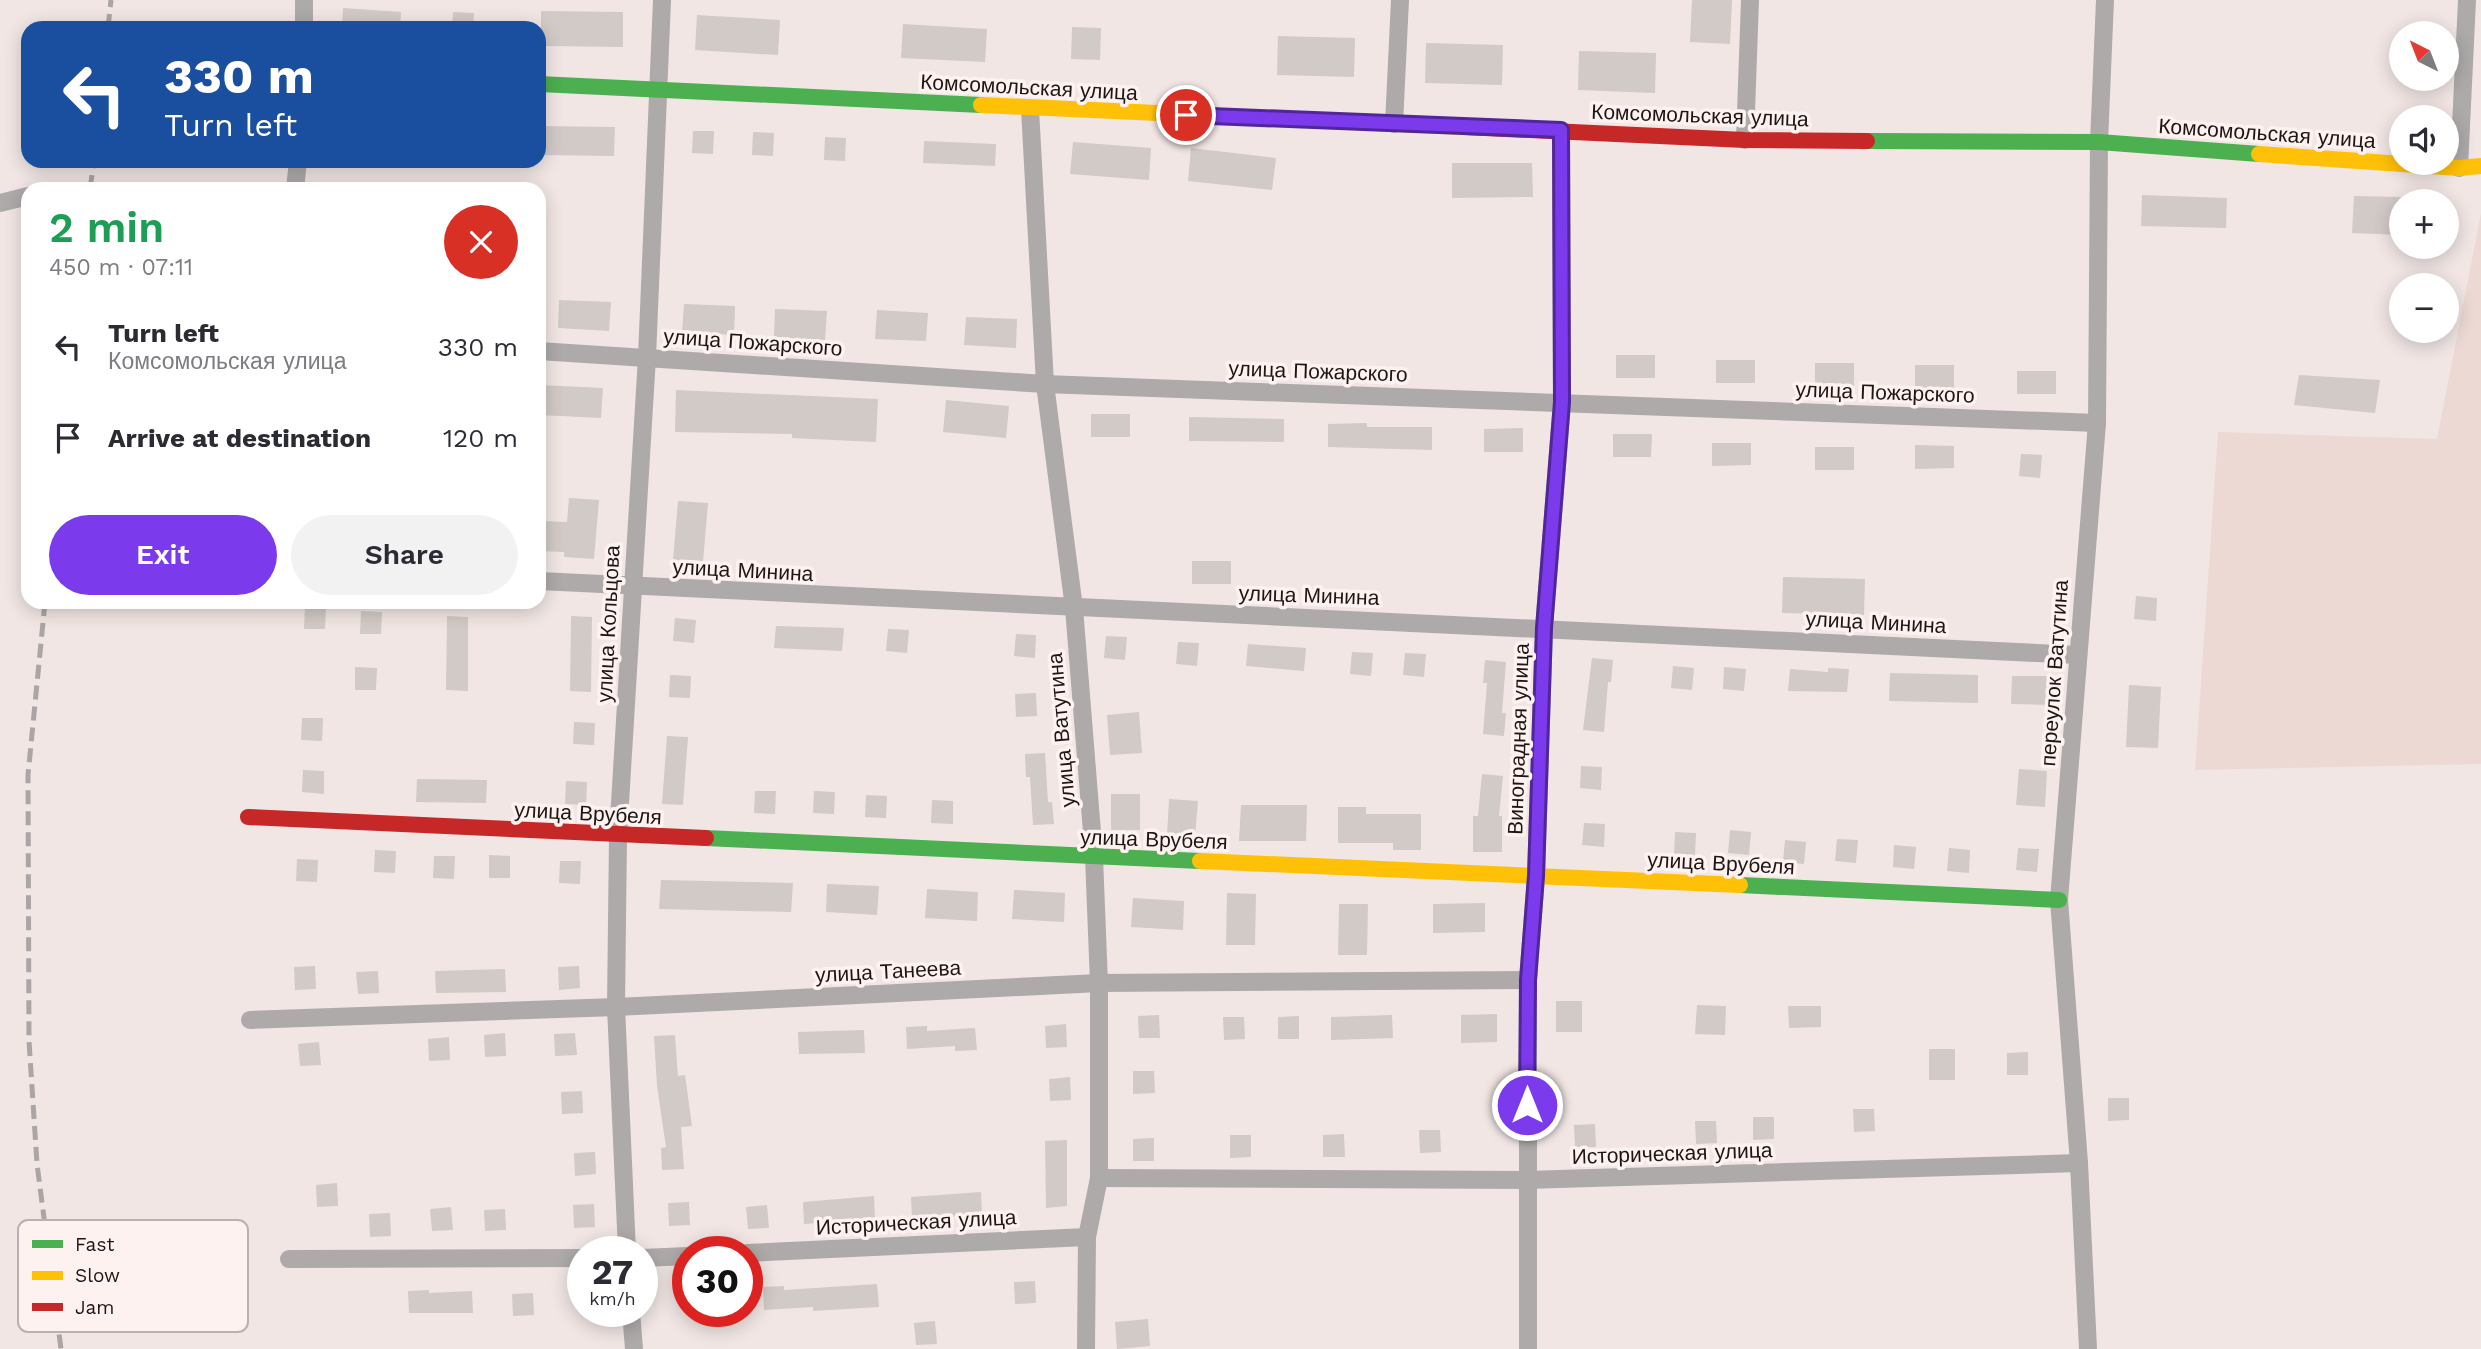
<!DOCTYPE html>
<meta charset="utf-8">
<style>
:root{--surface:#fff;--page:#f2f2f3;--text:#2b2b33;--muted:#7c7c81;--accent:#7c3aed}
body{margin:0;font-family:"Work Sans",sans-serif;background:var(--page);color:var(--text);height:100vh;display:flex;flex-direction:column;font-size:26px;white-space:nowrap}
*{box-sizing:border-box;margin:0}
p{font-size:23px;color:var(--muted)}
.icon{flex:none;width:38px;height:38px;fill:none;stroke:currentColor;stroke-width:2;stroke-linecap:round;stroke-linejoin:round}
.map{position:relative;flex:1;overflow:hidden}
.panel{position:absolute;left:21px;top:182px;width:525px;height:427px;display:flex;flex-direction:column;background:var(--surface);border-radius:21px;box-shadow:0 4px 18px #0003}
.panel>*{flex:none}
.banner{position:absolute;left:21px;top:21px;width:525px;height:147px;border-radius:21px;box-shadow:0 4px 18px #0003;background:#1a4fa0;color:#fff;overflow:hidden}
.needle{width:46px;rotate:318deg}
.controls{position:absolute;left:2389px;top:21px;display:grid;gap:14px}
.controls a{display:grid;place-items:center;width:70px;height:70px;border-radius:50%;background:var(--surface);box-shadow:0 4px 18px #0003;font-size:35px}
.speed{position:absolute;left:567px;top:1236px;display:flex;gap:14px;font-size:35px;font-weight:700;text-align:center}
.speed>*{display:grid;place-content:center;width:91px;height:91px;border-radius:50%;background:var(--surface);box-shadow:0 4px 18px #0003;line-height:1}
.speed small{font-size:18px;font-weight:400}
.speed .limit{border:10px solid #d22;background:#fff;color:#111}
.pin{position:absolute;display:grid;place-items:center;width:60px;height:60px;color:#fff;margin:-30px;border:4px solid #fff;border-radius:50%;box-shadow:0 2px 7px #0007}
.me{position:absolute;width:77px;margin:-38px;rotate:0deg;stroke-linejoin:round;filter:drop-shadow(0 0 5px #0008)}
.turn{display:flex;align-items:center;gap:24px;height:147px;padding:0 28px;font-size:32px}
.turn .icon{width:91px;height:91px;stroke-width:2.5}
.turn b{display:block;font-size:49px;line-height:60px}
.round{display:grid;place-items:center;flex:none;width:74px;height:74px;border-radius:37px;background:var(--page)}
.summary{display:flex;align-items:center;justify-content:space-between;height:119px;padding:0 28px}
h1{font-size:42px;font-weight:600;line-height:52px;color:#1e9e55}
.primary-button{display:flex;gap:14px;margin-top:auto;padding:14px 28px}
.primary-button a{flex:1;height:80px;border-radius:42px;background:var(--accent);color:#fff;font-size:28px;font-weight:600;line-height:80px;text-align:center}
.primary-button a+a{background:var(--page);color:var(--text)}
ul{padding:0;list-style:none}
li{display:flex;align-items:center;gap:21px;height:91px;padding:0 28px}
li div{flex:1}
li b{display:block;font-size:26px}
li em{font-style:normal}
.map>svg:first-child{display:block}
.built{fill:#ecd9d4}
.building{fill:#d2cac7}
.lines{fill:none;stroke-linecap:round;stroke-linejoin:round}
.street{stroke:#aeaaaa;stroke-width:18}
.fast{stroke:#4caf50;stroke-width:16}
.slow{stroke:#ffc107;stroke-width:16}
.jam{stroke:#c62828;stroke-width:16}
.rail{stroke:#aba5a5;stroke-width:5;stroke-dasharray:14 7;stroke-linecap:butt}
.route-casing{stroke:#51269a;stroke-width:18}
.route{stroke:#7c3aed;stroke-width:12}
.labels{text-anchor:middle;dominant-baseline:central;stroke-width:7;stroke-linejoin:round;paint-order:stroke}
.street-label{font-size:21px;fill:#1d1615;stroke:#fef2f0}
.key{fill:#fef2f0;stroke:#bab0ae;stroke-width:2}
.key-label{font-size:19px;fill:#1d1615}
</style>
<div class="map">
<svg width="2481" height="1349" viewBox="0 0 2481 1349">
<rect width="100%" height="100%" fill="#f1e6e4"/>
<polygon class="built" points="2481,213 2481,764 2195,770 2218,432 2437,439"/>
<g class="building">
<polygon points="1692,0 1732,0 1730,44 1690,42"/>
<polygon points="343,8 401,12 400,28 342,28"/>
<polygon points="541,11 623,12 623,47 541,46"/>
<polygon points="453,12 474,13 473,28 452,28"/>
<polygon points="697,15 780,20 778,55 695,50"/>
<polygon points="903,24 987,29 985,62 901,58"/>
<polygon points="1072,27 1101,28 1100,60 1071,59"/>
<polygon points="1278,36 1355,38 1354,77 1277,75"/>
<polygon points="1426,43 1503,45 1502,85 1425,83"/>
<polygon points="1579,51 1656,53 1655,93 1578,90"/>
<polygon points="539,126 615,127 614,156 539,155"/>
<polygon points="693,131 714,131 713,154 692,153"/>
<polygon points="753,132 774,133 773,156 752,155"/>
<polygon points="825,137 846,138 845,161 824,160"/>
<polygon points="924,141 996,144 995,166 923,163"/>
<polygon points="1073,142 1151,148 1149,180 1070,174"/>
<polygon points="1191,148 1276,158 1272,190 1188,181"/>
<polygon points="1452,163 1532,163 1533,197 1452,198"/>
<polygon points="2142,195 2227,198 2226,228 2141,226"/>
<polygon points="2354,196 2401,197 2401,235 2352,233"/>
<polygon points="559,300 611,302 609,331 558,328"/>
<polygon points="684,304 735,306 734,335 682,332"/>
<polygon points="775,309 827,311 825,340 774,337"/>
<polygon points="877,310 928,313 926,341 875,339"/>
<polygon points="966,317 1017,319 1016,348 964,345"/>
<rect x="1616" y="355" width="39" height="23"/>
<rect x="1716" y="360" width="39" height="23"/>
<rect x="1815" y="363" width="39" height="23"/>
<rect x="1915" y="365" width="39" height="23"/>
<rect x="2017" y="371" width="39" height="23"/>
<polygon points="2299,375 2380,380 2375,413 2294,405"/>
<polygon points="539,385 603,388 601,418 539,415"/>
<polygon points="676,390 878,399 876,442 792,438 792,434 675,432"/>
<polygon points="946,400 1009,406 1006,438 943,432"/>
<rect x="1091" y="414" width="39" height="23"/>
<polygon points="1189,417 1284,419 1284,442 1189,441"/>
<polygon points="1367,423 1367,427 1432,427 1432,450 1328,447 1328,424"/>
<polygon points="1523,428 1523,452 1484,452 1484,429"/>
<polygon points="1613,434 1652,434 1651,457 1613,457"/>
<polygon points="1712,443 1751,443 1751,465 1712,466"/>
<polygon points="1915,445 1954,446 1954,468 1915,469"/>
<rect x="1815" y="447" width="39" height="23"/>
<polygon points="2021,454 2042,455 2040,478 2019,476"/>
<polygon points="569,498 599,500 594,559 564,557 564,552 539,551 539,521 567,522"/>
<polygon points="678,501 708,503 703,562 673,560"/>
<rect x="1192" y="561" width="39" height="23"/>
<polygon points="1783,577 1865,579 1864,615 1782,613"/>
<polygon points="2136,596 2157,598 2156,621 2134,619"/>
<polygon points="305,606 326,607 325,629 304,629"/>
<polygon points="361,611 382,612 381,634 360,634"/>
<polygon points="447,616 468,617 468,691 446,690"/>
<polygon points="571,616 592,617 591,692 570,691"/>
<polygon points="675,618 696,620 694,643 673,641"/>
<polygon points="776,626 844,628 842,651 774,648"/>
<polygon points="888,629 909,630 907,653 886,651"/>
<polygon points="1016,634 1036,635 1035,658 1014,656"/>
<polygon points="1106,636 1127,637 1125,660 1104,658"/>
<polygon points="1178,642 1199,643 1197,666 1176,664"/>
<polygon points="1248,644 1306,648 1304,671 1246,666"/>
<polygon points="1352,652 1373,653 1371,676 1350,674"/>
<polygon points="1405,653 1426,654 1424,677 1403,675"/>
<polygon points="1592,658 1613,660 1611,682 1608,682 1604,732 1583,730"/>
<polygon points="1485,660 1506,662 1502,713 1506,713 1504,736 1483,734 1487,683 1483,683"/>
<polygon points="1673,666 1694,668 1692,690 1671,688"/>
<polygon points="355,667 377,668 376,690 355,690"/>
<polygon points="1724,667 1746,669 1744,691 1723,689"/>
<polygon points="1828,668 1849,669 1847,692 1788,691 1790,669 1828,672"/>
<polygon points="1890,673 1978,675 1978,703 1889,701"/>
<polygon points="670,675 691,676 690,698 669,697"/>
<polygon points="2012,676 2048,676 2048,705 2011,704"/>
<polygon points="2129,685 2161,687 2158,748 2126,747"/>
<polygon points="1036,693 1037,716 1016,717 1015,694"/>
<polygon points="1139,712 1142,753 1110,755 1107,715"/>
<polygon points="302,718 323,718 322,741 301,740"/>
<polygon points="574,722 595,723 594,745 573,744"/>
<polygon points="667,736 688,737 683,805 662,804"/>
<polygon points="1045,753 1048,802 1052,802 1054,824 1033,825 1030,777 1026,777 1025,754"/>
<polygon points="1581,766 1602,767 1601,790 1580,788"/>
<polygon points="2019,769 2047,771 2045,807 2016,805"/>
<polygon points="303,770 324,771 324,794 302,792"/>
<polygon points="1482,774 1503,776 1499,816 1502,816 1502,852 1473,852 1473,816 1478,816"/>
<polygon points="417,779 487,780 486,803 416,802"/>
<polygon points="566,781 587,782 586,805 565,804"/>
<polygon points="755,791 776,791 775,814 754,813"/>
<polygon points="814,791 835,792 834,814 813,813"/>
<rect x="1111" y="794" width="29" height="36"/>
<polygon points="866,795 887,796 886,818 865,817"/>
<polygon points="1169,799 1198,801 1195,837 1167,835"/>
<polygon points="932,800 953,801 953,824 931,823"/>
<polygon points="1241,805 1307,805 1306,841 1239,841"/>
<polygon points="1338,807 1366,807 1366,814 1421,814 1421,850 1393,850 1393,843 1338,843"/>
<polygon points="1584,823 1605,824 1604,847 1582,845"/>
<polygon points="1730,830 1751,832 1749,855 1728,853"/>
<polygon points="1675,832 1696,833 1695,856 1674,854"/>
<polygon points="1837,839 1858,840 1856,863 1835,861"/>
<polygon points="1785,840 1806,842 1804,864 1783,862"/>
<polygon points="1894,845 1916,847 1914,869 1893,867"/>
<polygon points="1949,848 1970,850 1969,873 1947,871"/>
<polygon points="2018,848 2039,849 2037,872 2016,870"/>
<polygon points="375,850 396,851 395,873 374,872"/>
<polygon points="489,855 510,856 510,878 489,878"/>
<polygon points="434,856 455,856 454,879 433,878"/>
<polygon points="297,859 318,860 317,882 296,881"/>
<polygon points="560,861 581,861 580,884 559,883"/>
<polygon points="661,880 793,883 791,912 659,909"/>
<polygon points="827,884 879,886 877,915 826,912"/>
<polygon points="927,889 978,892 977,921 925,918"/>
<polygon points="1014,890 1065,893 1064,922 1012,919"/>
<polygon points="1227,893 1256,894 1255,945 1226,945"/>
<polygon points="1133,898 1184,901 1183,930 1131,927"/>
<polygon points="1485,903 1485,932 1433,933 1433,904"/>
<polygon points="1339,904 1368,904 1367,955 1338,955"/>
<polygon points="315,966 316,989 295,990 294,967"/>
<polygon points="579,966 580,988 559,990 558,967"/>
<polygon points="505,969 506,992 436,993 435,971"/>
<polygon points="378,971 379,993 358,994 356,972"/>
<rect x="1556" y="1001" width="26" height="31"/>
<polygon points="1697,1005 1726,1006 1725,1035 1695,1034"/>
<polygon points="1788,1006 1821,1006 1821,1027 1789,1028"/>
<polygon points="1497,1014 1497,1042 1461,1043 1461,1015"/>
<polygon points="1159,1015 1160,1038 1139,1038 1138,1016"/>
<polygon points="1392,1015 1393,1038 1331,1040 1331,1017"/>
<polygon points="1299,1016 1299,1039 1278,1039 1278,1017"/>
<polygon points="1223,1017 1244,1017 1245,1039 1224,1040"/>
<polygon points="1066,1024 1067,1047 1046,1048 1045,1026"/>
<polygon points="927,1026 927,1031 975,1028 977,1050 955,1051 955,1046 907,1049 906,1027"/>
<polygon points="864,1030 865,1053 799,1054 798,1032"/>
<polygon points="505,1033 506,1056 485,1057 484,1035"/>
<polygon points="575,1033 577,1055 555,1056 554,1034"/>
<polygon points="675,1035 678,1076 685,1075 692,1126 681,1127 684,1169 662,1170 661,1148 666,1147 657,1086 654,1036"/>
<polygon points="449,1037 450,1060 429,1061 428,1039"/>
<polygon points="319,1042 321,1065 300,1066 298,1044"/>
<rect x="1929" y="1049" width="26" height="31"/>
<polygon points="2028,1052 2028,1075 2007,1075 2007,1053"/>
<polygon points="1133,1071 1154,1071 1155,1093 1133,1094"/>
<polygon points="1070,1077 1071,1100 1050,1101 1049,1079"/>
<polygon points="582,1091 583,1113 562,1114 561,1092"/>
<polygon points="2108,1098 2129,1098 2129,1120 2108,1121"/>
<polygon points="1853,1109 1874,1109 1875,1131 1854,1132"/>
<polygon points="1753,1117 1774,1117 1774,1139 1753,1140"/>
<polygon points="1695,1121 1716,1121 1717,1143 1696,1144"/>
<polygon points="1595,1124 1596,1147 1575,1147 1574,1125"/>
<polygon points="1419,1130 1440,1130 1441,1152 1420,1153"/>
<polygon points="1344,1134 1345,1157 1323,1157 1323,1135"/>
<polygon points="1230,1135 1251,1135 1251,1157 1230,1158"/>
<polygon points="1154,1138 1154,1161 1133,1161 1133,1139"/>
<polygon points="1067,1140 1067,1206 1046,1208 1045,1141"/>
<polygon points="595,1152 596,1174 575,1176 574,1153"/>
<polygon points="337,1183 338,1206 317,1207 316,1185"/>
<polygon points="981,1192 982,1214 912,1220 911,1197"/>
<polygon points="874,1196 875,1219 804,1224 803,1202"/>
<polygon points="689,1202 690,1225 669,1226 668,1203"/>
<polygon points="594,1204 595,1227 574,1228 573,1205"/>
<polygon points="767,1205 769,1228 748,1229 746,1207"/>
<polygon points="451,1207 453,1230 432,1231 430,1209"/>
<polygon points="505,1209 506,1230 485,1231 484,1210"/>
<polygon points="390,1213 391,1236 370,1237 369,1214"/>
<polygon points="1035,1281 1036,1303 1015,1304 1014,1282"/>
<polygon points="877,1284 879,1307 813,1311 813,1307 764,1310 763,1287 784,1286 784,1290"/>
<polygon points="429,1290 429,1293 472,1291 473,1313 409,1313 408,1291"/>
<polygon points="533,1293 534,1315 513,1316 512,1294"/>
<polygon points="1148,1319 1150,1346 1117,1349 1115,1322"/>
<polygon points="935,1321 937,1344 916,1345 914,1323"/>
</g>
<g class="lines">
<g class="street">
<polyline points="304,0 304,28"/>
<polyline points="1030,109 1045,384 1074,608 1094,857 1099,983 1099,1178 1087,1237 1086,1349"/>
<polyline points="1394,124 1400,0"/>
<polyline points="1745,140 1750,0"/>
<polyline points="2459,168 2467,0"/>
<polyline points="295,189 298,161"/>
<polyline points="0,203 28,196"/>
<polyline points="539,351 1045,384 2097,423"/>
<polyline points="539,581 2078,655"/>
<polyline points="250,1020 616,1007 1099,983 1528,980"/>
<polyline points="1099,1178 1526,1180 2079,1163"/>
<polyline points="627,1251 616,1007 618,836 647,357 662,0"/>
<polyline points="747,1253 1087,1237"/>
<polyline points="642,1258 688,1256"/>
<polyline points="289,1259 583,1258"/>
<polyline points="631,1311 634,1349"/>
<polyline points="1528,1349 1528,980 1536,876 1544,628 1562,403 1561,130"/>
<polyline points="2088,1349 2079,1163 2059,900 2097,423 2099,142 2105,0"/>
</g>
<g class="fast">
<polyline points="539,84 981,105"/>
<polyline points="1867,141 2099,142 2259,154"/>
<polyline points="706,838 1200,861"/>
<polyline points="1740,885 2059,900"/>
</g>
<g class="slow">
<polyline points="981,105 1464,127"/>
<polyline points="2259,154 2459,168 2481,166"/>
<polyline points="1200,861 1740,885"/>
</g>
<g class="jam">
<polyline points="1464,127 1745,140 1867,141"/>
<polyline points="248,817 706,838"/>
</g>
<g class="rail">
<polyline points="108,28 111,0"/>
<polyline points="90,189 94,161"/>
<polyline points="45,602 28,775 29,1041 37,1164 61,1349"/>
</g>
</g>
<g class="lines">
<g class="route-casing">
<polyline id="route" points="1186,115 1561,130 1562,402 1544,628 1536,876 1528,980 1527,1105"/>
</g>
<use href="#route" class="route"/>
</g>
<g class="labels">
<g class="street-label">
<text transform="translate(1029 87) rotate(3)">Комсомольская улица</text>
<text transform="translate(1700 115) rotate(2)">Комсомольская улица</text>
<text transform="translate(2267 133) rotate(4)">Комсомольская улица</text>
<text transform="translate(753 342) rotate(4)">улица Пожарского</text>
<text transform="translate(1318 371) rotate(2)">улица Пожарского</text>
<text transform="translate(1885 392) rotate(2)">улица Пожарского</text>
<text transform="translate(743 570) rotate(3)">улица Минина</text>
<text transform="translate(1309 595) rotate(2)">улица Минина</text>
<text transform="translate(1876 622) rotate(3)">улица Минина</text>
<text transform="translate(608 624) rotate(-87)">улица Кольцова</text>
<text transform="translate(2054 673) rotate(-86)">переулок Ватутина</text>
<text transform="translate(1061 730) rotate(-95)">улица Ватутина</text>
<text transform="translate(1518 739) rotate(-88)">Виноградная улица</text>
<text transform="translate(588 813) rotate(3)">улица Врубеля</text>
<text transform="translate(1154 839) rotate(2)">улица Врубеля</text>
<text transform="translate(1721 863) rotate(3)">улица Врубеля</text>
<text transform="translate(888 971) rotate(-3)">улица Танеева</text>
<text transform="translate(1672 1153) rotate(-2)">Историческая улица</text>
<text transform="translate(916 1222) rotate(-3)">Историческая улица</text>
</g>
</g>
<rect x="18" y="1220" width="230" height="112" rx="10" class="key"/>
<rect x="32" y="1240" width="31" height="8" fill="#4caf50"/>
<rect x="32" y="1271" width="31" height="9" fill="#ffc107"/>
<rect x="32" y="1303" width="31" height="8" fill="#c62828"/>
<g class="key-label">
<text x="75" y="1251">Fast</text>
<text x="75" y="1282">Slow</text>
<text x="75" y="1314">Jam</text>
</g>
</svg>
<div class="controls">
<a><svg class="needle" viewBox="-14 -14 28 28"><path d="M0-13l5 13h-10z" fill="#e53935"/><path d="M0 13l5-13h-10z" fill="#7c7c81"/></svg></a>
<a><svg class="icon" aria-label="sound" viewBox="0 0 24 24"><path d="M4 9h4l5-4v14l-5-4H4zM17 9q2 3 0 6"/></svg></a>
<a>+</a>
<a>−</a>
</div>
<div class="speed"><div>27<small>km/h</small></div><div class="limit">30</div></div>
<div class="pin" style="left:1186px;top:115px;background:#d93025"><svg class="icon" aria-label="arrive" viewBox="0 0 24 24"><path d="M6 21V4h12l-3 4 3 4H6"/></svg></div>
<svg class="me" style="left:1527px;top:1105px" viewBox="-20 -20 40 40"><circle r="17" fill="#7c3aed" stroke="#fff" stroke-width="3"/><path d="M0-11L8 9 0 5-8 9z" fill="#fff"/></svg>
<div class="banner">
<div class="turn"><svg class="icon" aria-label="left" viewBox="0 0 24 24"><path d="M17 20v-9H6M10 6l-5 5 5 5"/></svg><div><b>330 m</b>Turn left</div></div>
</div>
<section class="panel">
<div class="summary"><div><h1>2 min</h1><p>450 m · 07:11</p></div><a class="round" style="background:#d93025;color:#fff"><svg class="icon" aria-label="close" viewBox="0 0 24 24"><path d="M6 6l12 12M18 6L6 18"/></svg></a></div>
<ul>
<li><svg class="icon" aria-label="left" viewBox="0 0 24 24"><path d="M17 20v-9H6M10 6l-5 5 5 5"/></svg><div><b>Turn left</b><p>Комсомольская улица</p></div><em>330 m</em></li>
<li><svg class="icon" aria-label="arrive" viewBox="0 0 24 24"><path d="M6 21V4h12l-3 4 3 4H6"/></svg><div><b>Arrive at destination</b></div><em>120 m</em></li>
</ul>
<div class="primary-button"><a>Exit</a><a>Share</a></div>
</section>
</div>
